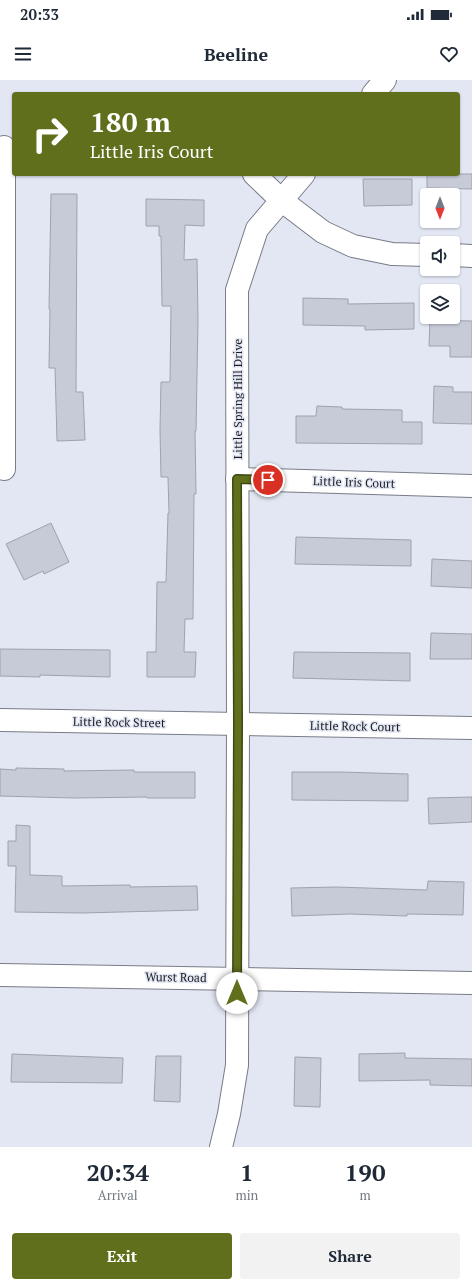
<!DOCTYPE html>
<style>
:root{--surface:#fff;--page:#f2f2f3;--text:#1f2937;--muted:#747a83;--accent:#5f6f1b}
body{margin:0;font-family:"PT Serif",serif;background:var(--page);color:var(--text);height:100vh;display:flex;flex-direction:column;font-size:15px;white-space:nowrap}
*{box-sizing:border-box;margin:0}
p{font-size:13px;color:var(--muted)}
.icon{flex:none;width:22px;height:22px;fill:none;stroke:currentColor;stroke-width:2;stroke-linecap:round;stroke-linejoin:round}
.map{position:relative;height:1067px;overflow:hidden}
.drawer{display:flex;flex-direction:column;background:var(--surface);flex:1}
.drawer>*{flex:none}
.guide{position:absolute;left:12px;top:12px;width:448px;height:84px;border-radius:4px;box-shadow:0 1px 3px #0004;background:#5f6f1b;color:#fff;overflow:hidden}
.needle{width:26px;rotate:180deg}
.fabs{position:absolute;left:420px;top:108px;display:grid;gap:8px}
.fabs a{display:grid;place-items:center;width:40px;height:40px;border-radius:4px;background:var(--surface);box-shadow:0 1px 3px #0004;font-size:20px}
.pin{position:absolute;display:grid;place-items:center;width:34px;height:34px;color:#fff;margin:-17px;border:2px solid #fff;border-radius:50%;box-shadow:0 1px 4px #0007}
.me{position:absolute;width:44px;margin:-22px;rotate:0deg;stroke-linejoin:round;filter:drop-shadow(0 0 3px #0008)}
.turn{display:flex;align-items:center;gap:14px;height:84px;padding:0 12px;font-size:18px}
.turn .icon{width:52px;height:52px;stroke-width:2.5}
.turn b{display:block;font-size:28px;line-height:34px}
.eta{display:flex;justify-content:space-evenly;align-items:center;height:68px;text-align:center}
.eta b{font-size:24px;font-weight:600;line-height:28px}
.cta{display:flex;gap:8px;margin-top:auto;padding:8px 12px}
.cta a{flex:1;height:46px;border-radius:4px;background:var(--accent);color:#fff;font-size:16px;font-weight:600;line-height:46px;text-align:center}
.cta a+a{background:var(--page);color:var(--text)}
.status{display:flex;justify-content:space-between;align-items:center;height:28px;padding:0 20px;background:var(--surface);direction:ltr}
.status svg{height:11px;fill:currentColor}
header{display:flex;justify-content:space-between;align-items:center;height:52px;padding:0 12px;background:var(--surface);font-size:18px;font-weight:600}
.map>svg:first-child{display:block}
.building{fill:#c7cbd7;stroke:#9ea2ae}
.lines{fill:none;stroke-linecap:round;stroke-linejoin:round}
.minor-casing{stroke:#787c87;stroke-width:24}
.minor{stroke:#fff;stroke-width:22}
.route-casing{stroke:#3e4812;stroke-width:10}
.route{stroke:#5f6f1b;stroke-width:7}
.labels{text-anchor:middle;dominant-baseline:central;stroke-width:3;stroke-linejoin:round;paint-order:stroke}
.street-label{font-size:12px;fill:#1b1d21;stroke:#e2e7f3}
</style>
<div class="status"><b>20:33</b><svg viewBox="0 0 49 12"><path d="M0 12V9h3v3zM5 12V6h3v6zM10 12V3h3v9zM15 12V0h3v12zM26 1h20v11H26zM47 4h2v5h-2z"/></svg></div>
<header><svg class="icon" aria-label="menu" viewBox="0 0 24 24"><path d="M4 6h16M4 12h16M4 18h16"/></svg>Beeline<svg class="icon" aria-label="heart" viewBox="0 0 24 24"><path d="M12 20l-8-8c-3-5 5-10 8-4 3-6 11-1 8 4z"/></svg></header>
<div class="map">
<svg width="472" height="1067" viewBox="0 0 472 1067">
<rect width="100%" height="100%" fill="#e2e7f3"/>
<g class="building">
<polygon points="427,94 472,94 472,109 427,108"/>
<polygon points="363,99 412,99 412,125 364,126"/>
<polygon points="51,114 77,114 76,312 83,312 85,360 57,361 55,288 49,288 50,229 49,229"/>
<polygon points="146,119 204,120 204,146 185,145 184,180 197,179 198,240 196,351 195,351 196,414 194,414 193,539 185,539 184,572 196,572 195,597 147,597 147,572 156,572 157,502 166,502 168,433 169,433 168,397 161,397 160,350 161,302 170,302 171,226 162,226 161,156 159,156 159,146 146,146"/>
<polygon points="303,218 348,219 348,224 414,223 414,249 365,250 365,246 303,245"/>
<polygon points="430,240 472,241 472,277 450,277 450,266 429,266"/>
<polygon points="434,306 453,307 453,312 472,312 472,344 433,343"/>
<polygon points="317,326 342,327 342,329 402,330 402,342 422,342 422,364 296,363 296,336 316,336"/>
<polygon points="51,443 69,482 44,494 43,491 24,500 6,464"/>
<polygon points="296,457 411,460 411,486 295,484"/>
<polygon points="432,479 472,481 472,508 431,506"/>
<polygon points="431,553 472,554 472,579 430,579"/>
<polygon points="0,569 110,570 110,597 40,595 40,597 0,596"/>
<polygon points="294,572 410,573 410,601 293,598"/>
<polygon points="16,688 64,689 64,691 134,690 134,692 195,692 195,718 147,718 147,717 74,718 0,716 0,689 16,690"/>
<polygon points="292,692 340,692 408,694 408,721 292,720"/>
<polygon points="472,717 472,742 429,744 428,718"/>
<polygon points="16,745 30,746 30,795 62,796 62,806 130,805 130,807 197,806 198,830 82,833 15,832 16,786 8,786 8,761 16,761"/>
<polygon points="428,801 464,802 463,835 407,834 407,836 350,834 292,836 291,808 336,807 427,810"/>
<polygon points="405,973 405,978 472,979 472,1006 430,1005 430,1000 359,1001 359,974"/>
<polygon points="12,974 123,978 122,1003 11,1002"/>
<polygon points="156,976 181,976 180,1022 154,1021"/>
<polygon points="295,977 321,978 320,1027 294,1026"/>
</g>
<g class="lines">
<g class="minor-casing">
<g id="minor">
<polyline points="373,14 385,0"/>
<polyline points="4,67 4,389"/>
<polyline points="254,94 281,120 323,152 353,166 392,174 427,175"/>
<polyline points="453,175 472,176"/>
<polyline points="237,399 472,406"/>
<polyline points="0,640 472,648"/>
<polyline points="0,895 472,903"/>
<polyline points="221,1067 229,1034 237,985 238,644 237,210 257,149 304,94"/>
</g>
</g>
<use href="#minor" class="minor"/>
</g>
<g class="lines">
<g class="route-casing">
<polyline id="route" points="237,913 238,644 237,399 268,400"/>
</g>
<use href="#route" class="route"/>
</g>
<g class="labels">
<g class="street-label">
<text transform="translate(237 319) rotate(-90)">Little Spring Hill Drive</text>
<text transform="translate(354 402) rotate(2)">Little Iris Court</text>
<text transform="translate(119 642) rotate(1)">Little Rock Street</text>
<text transform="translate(355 646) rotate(1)">Little Rock Court</text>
<text transform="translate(176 897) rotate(1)">Wurst Road</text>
</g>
</g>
</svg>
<div class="fabs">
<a><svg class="needle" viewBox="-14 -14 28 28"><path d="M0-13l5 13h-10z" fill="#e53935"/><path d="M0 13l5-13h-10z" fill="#747a83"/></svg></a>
<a><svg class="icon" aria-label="sound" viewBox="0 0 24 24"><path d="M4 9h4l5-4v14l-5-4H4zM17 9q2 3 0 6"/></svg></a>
<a><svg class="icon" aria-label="layers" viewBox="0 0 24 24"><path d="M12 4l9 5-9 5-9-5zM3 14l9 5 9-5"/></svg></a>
</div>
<div class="pin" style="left:268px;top:400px;background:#d93025"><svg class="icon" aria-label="arrive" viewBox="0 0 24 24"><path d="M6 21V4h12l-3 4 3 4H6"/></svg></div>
<svg class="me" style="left:237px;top:913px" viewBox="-20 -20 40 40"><circle r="19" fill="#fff"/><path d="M0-13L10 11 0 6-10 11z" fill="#5f6f1b"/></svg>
<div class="guide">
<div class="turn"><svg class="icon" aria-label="right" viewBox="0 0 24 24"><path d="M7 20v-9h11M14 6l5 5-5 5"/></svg><div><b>180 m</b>Little Iris Court</div></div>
</div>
</div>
<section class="drawer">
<div class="eta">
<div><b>20:34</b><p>Arrival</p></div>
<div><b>1</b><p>min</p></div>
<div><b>190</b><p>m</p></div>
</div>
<div class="cta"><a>Exit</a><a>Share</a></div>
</section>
